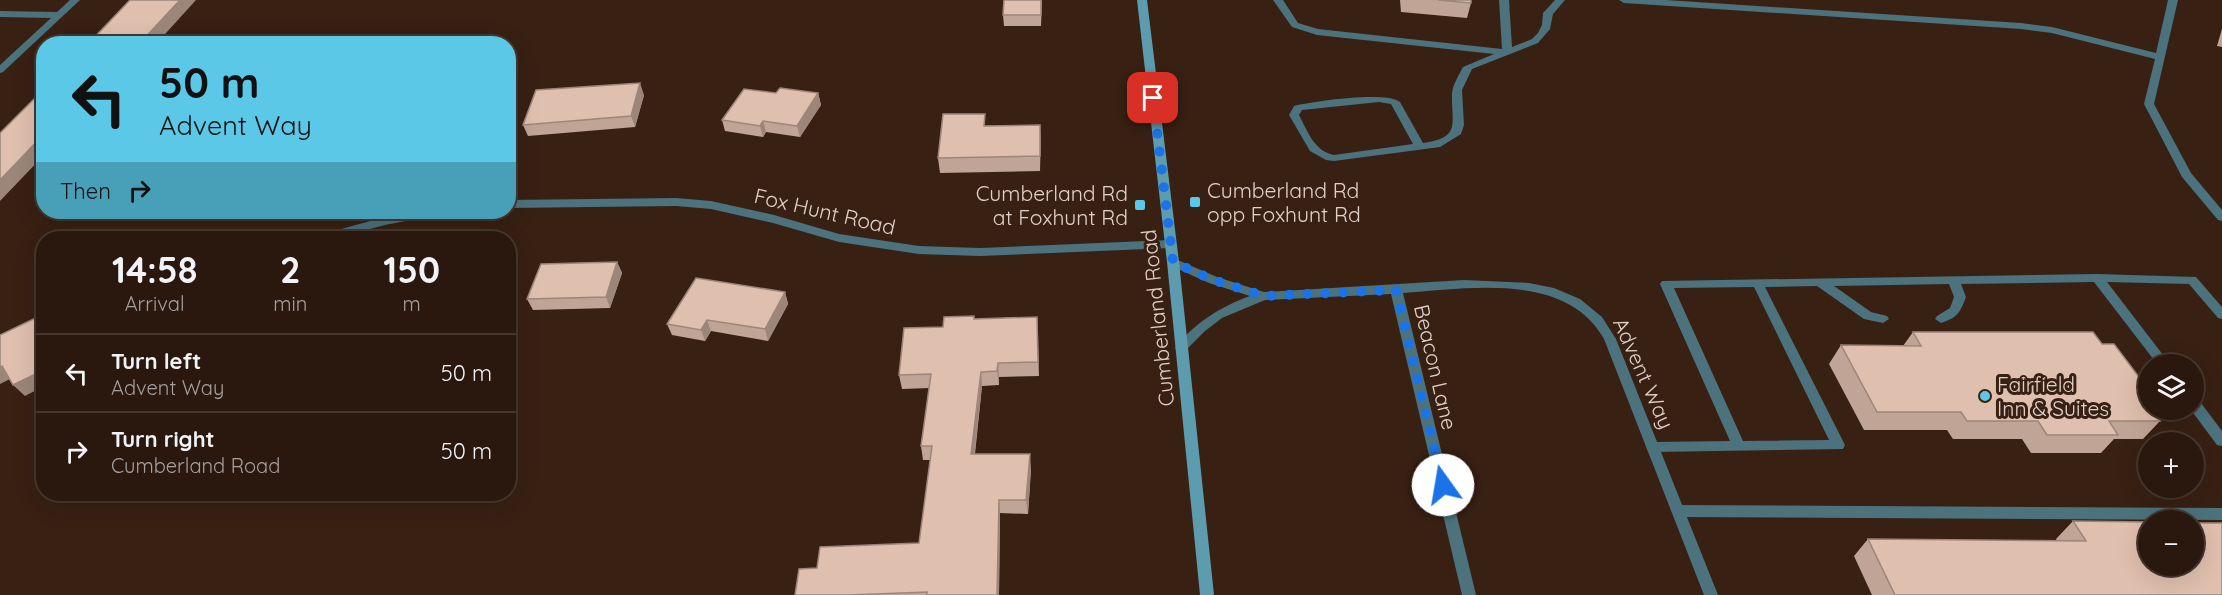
<!DOCTYPE html>
<meta charset="utf-8">
<style>
:root{--surface:#2a180e;--page:#322117;--text:#f1f3f6;--muted:#a5a09e;--line:#46372e}
body{margin:0;font-family:Quicksand,sans-serif;background:var(--page);color:var(--text);height:100vh;display:flex;flex-direction:column;font-size:22px;white-space:nowrap}
*{box-sizing:border-box;margin:0}
p{font-size:20px;color:var(--muted)}
.icon{flex:none;width:33px;height:33px;fill:none;stroke:currentColor;stroke-width:2;stroke-linecap:round;stroke-linejoin:round}
.map{position:relative;flex:1;overflow:hidden}
.side{position:absolute;left:36px;top:231px;width:480px;height:270px;display:flex;flex-direction:column;background:var(--surface);border-radius:24px;box-shadow:0 6px 24px #0002,0 0 0 2px var(--line)}
.side>*{flex:none}
.banner{position:absolute;left:36px;top:36px;width:480px;height:183px;border-radius:24px;box-shadow:0 6px 24px #0002,0 0 0 2px var(--line);background:#5ac8e6;color:#111;overflow:hidden}
.controls{position:absolute;left:2138px;top:354px;display:grid;gap:12px}
.controls a{display:grid;place-items:center;width:66px;height:66px;border-radius:50%;background:var(--surface);box-shadow:0 6px 24px #0002,0 0 0 2px var(--line);font-size:30px}
.pin{position:absolute;display:grid;place-items:center;width:51px;height:51px;color:#fff;margin:-26px;border-radius:12px;box-shadow:0 3px 9px #0006}
.me{position:absolute;width:66px;margin:-33px;rotate:347deg;stroke-linejoin:round;filter:drop-shadow(0 0 4px #0008)}
.turn{display:flex;align-items:center;gap:21px;height:126px;padding:0 24px;font-size:27px}
.turn .icon{width:78px;height:78px;stroke-width:2.5}
.turn b{display:block;font-size:42px;line-height:51px}
.then{display:flex;align-items:center;height:57px;padding:0 24px;background:#0003;gap:12px;font-size:22px}
.eta{display:flex;justify-content:space-evenly;align-items:center;height:102px;text-align:center}
.eta b{font-size:36px;font-weight:700;line-height:42px}
ul{padding:0;list-style:none}
li{display:flex;align-items:center;gap:18px;height:78px;padding:0 24px;border-top:2px solid var(--line)}
li div{flex:1}
li b{display:block;font-size:22px}
li em{font-style:normal}
.map>svg:first-child{display:block}
.lines{fill:none;stroke-linecap:round;stroke-linejoin:round}
.service{fill:#4b727d;fill-rule:evenodd}
.minor{fill:#4b727d;fill-rule:evenodd}
.secondary{fill:#5c9cae;fill-rule:evenodd}
.wall{fill:#c0a496}
.shaded-wall{fill:#9c867a}
.building{fill:#dfbfae;stroke:#9c867a;stroke-width:1.5}
.route{stroke:#1a73e8;stroke-width:10;stroke-dasharray:0 18}
.poi-dot{fill:#5ac8e6;stroke:#382013;stroke-width:2}
.labels{text-anchor:middle;dominant-baseline:central;stroke-width:6;stroke-linejoin:round;paint-order:stroke}
.poi-label{font-size:21px;fill:#e0d0c7;stroke:#382013;text-anchor:start}
.street-label{font-size:21px;fill:#e0d0c7;stroke:#382013}
</style>
<div class="map">
<svg width="2222" height="595" viewBox="0 0 2222 595">
<rect width="100%" height="100%" fill="#382013"/>
<g class="lines">
<g class="service">
<path d="M1273 0H1283L1298 23 1318 29 1502 49 1499 0H1509L1512 47 1532 39 1538 33 1542 25 1543 13 1555 0H1565L1553 14 1550 29 1538 43 1472 69 1462 90 1464 125 1461 134 1440 147 1334 161 1326 160 1310 151 1289 115 1294 106C1314 101 1386 91 1400 102L1423 143C1462 138 1451 123 1452 93 1453 84 1459 75 1463 67L1494 54 1317 35 1292 27ZM1379 102 1391 104 1413 144 1334 155C1314 151 1308 132 1299 115L1302 110Z"/>
<polygon points="1619,0 1666,0 2021,23 2052,27 2156,53 2168,0 2178,0 2154,104 2191,173 2222,210 2222,221 2218,220 2182,177 2144,104 2155,59 2052,33 2021,29 1624,3"/>
<path d="M2097 274 2196 277 2222 307V319L2218 318 2189 284 2107 282 2170 364H2157L2094 282 1961 284 1966 297C1960 313 1957 318 1941 323L1935 319 1937 316 1950 308 1954 297 1949 284 1834 286 1871 312 1887 316 1889 319 1883 323 1864 319 1817 286 1765 287 1845 445 1843 449 1653 452 1648 451 1646 447 1648 443 1653 442 1730 441 1660 284 1662 281ZM1754 287 1829 440 1743 441 1674 288Z"/>
<polygon points="2193,398 2198,399 2222,431 2222,446 2217,445 2191,410 2193,410"/>
<polygon points="1679,505 2222,508 2222,520 1679,517 1674,515 1672,511 1674,507"/>
</g>
<g class="minor">
<polygon points="70,0 80,0 3,72 0,73 0,65 51,18 0,17 0,11 57,12"/>
<polygon points="676,198 711,201 774,215 839,234 919,246 980,248 1170,240 1176,244 1170,248 980,256 919,254 839,242 773,223 711,209 676,206 508,208 508,200"/>
<polygon points="414,212 437,212 431,216 385,225 335,238 317,238 323,234 385,217"/>
<path d="M1173 258 1217 277 1264 292 1464 280 1529 283 1554 288 1580 299 1602 317 1616 339 1718 595H1704L1604 339C1566 271 1467 289 1403 293L1476 595H1462L1391 294 1265 300 1222 318 1205 331 1185 351H1177L1175 348 1177 345C1198 321 1220 307 1250 296L1209 283 1169 265 1167 262 1169 259Z"/>
</g>
<polygon class="secondary" points="1137,0 1147,0 1179,262 1214,595 1200,595 1167,262"/>
</g>
<g class="wall">
<polygon points="1042,0 1041,26 1004,26 1003,15"/>
<polygon points="1400,0 1471,0 1471,3 1467,18 1401,12"/>
<polygon points="2222,29 2222,47 2217,46"/>
<polygon points="776,93 818,93 821,105 800,137 766,132 763,137 725,131 722,120"/>
<polygon points="644,95 635,127 528,136 523,125"/>
<polygon points="1040,125 1040,171 940,173 938,158"/>
<polygon points="617,262 622,273 610,308 533,310 527,299"/>
<polygon points="785,292 788,304 768,341 711,331 705,341 672,335 667,324"/>
<polygon points="1037,317 1039,376 999,377 999,385 982,386 975,454 1031,469 1028,514 1000,513 999,595 795,595 817,568 919,543 931,460 923,460 921,446 929,388 902,389 899,375 943,327 974,319"/>
<polygon points="1913,332 2102,344 2164,410 2157,417 2160,421 2143,439 2114,439 2101,453 2031,453 2022,439 1953,439 1947,430 1864,430 1829,364 1841,345 1903,346"/>
<polygon points="2073,521 2222,595 1872,595 1854,556 1868,539 2057,541 2056,539"/>
</g>
<g class="shaded-wall">
<polygon points="180,0 196,0 156,44 139,44"/>
<polygon points="640,83 644,95 635,127 631,116"/>
<polygon points="818,93 821,105 800,137 797,126"/>
<polygon points="763,121 766,132 763,137 760,126"/>
<polygon points="1040,125 1041,140 1040,171"/>
<polygon points="44,134 44,155 0,201 0,180"/>
<polygon points="617,262 622,273 610,308 606,297"/>
<polygon points="785,292 788,304 768,341 765,329"/>
<polygon points="1037,317 1038,331 1039,376 1038,362"/>
<polygon points="707,320 711,331 705,341 701,330"/>
<polygon points="998,363 999,377 999,385 997,371"/>
<polygon points="2,366 14,377 0,384 0,367"/>
<polygon points="44,370 44,386 25,396 13,385"/>
<polygon points="981,372 982,386 973,468 971,454"/>
<polygon points="1030,454 1031,469 1028,514 1026,500"/>
<polygon points="999,500 1000,513 999,595 997,595"/>
</g>
<g class="building">
<polygon points="130,0 180,0 139,44 88,44"/>
<polygon points="1004,0 1041,0 1041,15 1003,15"/>
<polygon points="1438,0 1471,0 1471,3"/>
<polygon points="640,83 631,116 523,125 536,90"/>
<polygon points="780,88 818,93 797,126 763,121 760,126 722,120 744,89 776,93"/>
<polygon points="44,89 44,134 0,180 0,133"/>
<polygon points="943,114 985,114 984,126 1040,125 1040,156 938,158"/>
<polygon points="617,262 606,297 527,299 541,264"/>
<polygon points="696,278 785,292 765,329 707,320 701,330 667,324"/>
<polygon points="44,314 44,370 13,385 2,366 0,367 0,335"/>
<polygon points="974,316 974,319 1037,317 1038,362 998,363 997,371 981,372 971,454 1030,454 1026,500 999,500 997,595 927,595 927,592 849,595 795,595 799,569 817,568 820,547 919,543 932,446 921,446 931,374 899,375 904,328 943,327 944,317"/>
<polygon points="1913,332 2093,332 2102,344 2114,344 2148,389 2148,410 2164,410 2152,410 2160,421 2109,421 2118,435 2047,435 2038,421 1967,421 1961,412 1877,412 1841,345 1921,346"/>
<polygon points="2073,521 2148,522 2148,566 2193,566 2193,523 2222,523 2222,595 1895,595 1868,539 2086,541"/>
</g>
<g class="lines">
<polyline class="route" points="1153,98 1173,262 1213,280 1264,296 1396,290 1443,485"/>
</g>
<g class="poi-dot">
<rect x="1189" y="196" width="12" height="12" rx="3"/>
<rect x="1134" y="199" width="12" height="12" rx="3"/>
<circle cx="1985" cy="396" r="6"/>
</g>
<g class="labels">
<g class="poi-label">
<text x="1207" y="190">Cumberland Rd<tspan x="1207" dy="24">opp Foxhunt Rd</tspan></text>
<text x="1128" y="193" text-anchor="end">Cumberland Rd<tspan x="1128" dy="24">at Foxhunt Rd</tspan></text>
<text x="1997" y="384">Fairfield<tspan x="1997" dy="24">Inn &amp; Suites</tspan></text>
</g>
<g class="street-label">
<text transform="translate(825 211) rotate(13)">Fox Hunt Road</text>
<text transform="translate(1157 318) rotate(-96)">Cumberland Road</text>
<text transform="translate(1436 367) rotate(77)">Beacon Lane</text>
<text transform="translate(1644 373) rotate(66)">Advent Way</text>
</g>
</g>
</svg>
<div class="controls">
<a><svg class="icon" aria-label="layers" viewBox="0 0 24 24"><path d="M12 4l9 5-9 5-9-5zM3 14l9 5 9-5"/></svg></a>
<a>+</a>
<a>−</a>
</div>
<div class="pin" style="left:1153px;top:98px;background:#d93025"><svg class="icon" aria-label="arrive" viewBox="0 0 24 24"><path d="M6 21V4h12l-3 4 3 4H6"/></svg></div>
<svg class="me" style="left:1443px;top:485px" viewBox="-20 -20 40 40"><circle r="19" fill="#fff"/><path d="M0-13L10 11 0 6-10 11z" fill="#1a73e8"/></svg>
<div class="banner">
<div class="turn"><svg class="icon" aria-label="left" viewBox="0 0 24 24"><path d="M17 20v-9H6M10 6l-5 5 5 5"/></svg><div><b>50 m</b>Advent Way</div></div>
<div class="then">Then<svg class="icon" aria-label="right" viewBox="0 0 24 24"><path d="M7 20v-9h11M14 6l5 5-5 5"/></svg></div>
</div>
<section class="side">
<div class="eta">
<div><b>14:58</b><p>Arrival</p></div>
<div><b>2</b><p>min</p></div>
<div><b>150</b><p>m</p></div>
</div>
<ul>
<li><svg class="icon" aria-label="left" viewBox="0 0 24 24"><path d="M17 20v-9H6M10 6l-5 5 5 5"/></svg><div><b>Turn left</b><p>Advent Way</p></div><em>50 m</em></li>
<li><svg class="icon" aria-label="right" viewBox="0 0 24 24"><path d="M7 20v-9h11M14 6l5 5-5 5"/></svg><div><b>Turn right</b><p>Cumberland Road</p></div><em>50 m</em></li>
</ul>
</section>
</div>
